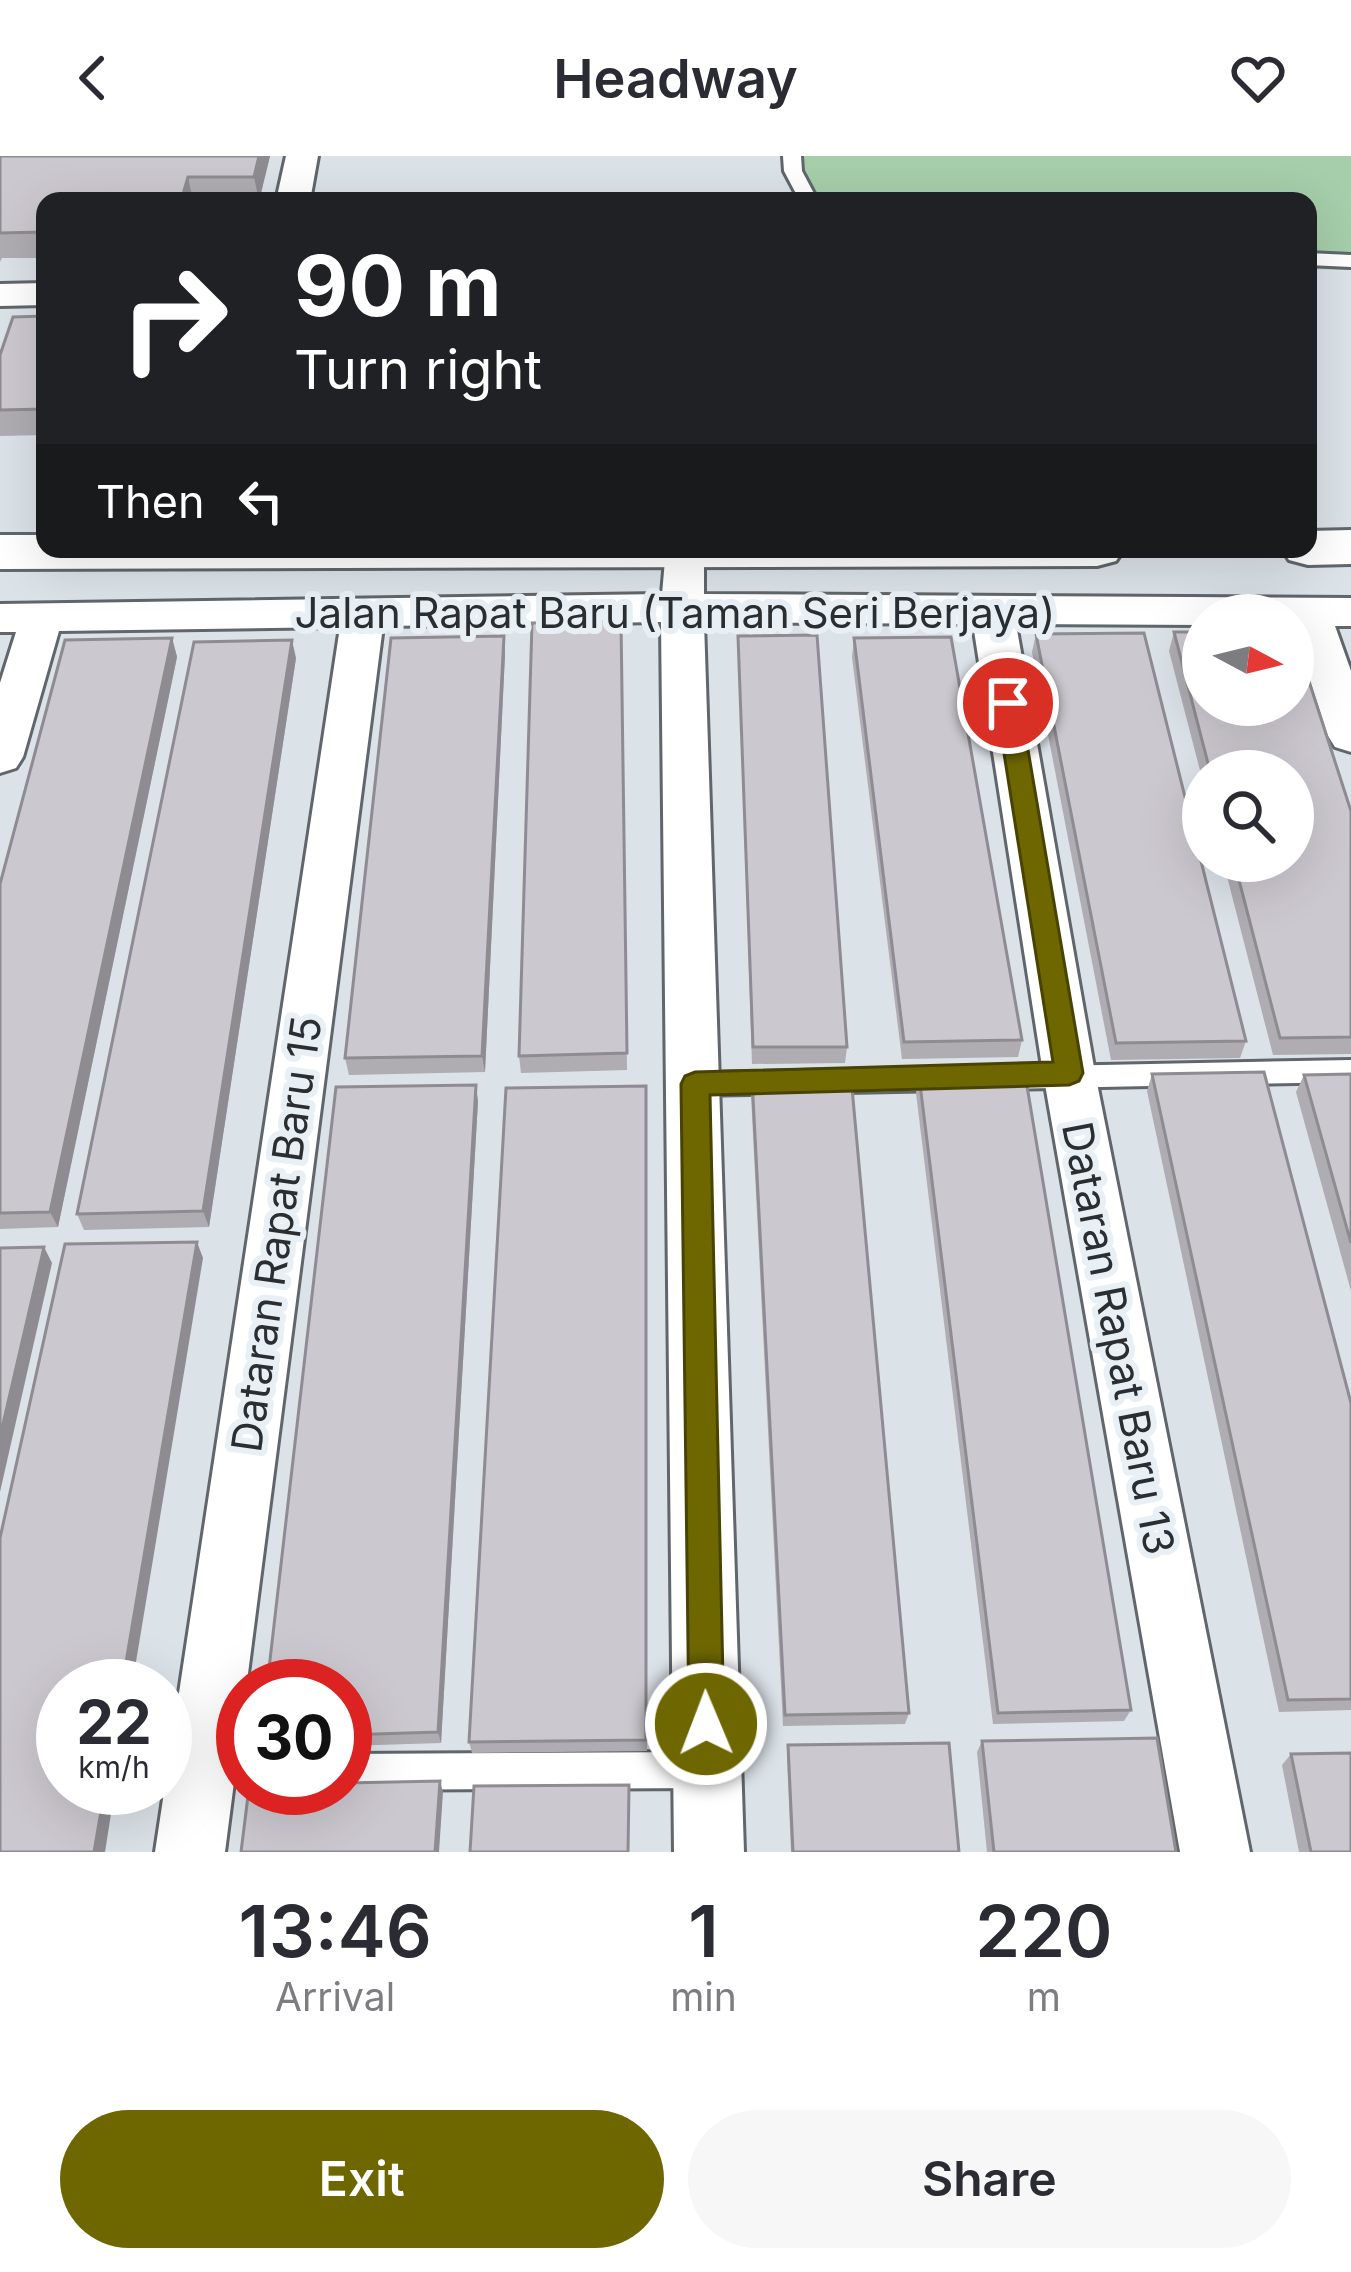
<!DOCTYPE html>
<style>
:root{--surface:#fff;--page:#f7f7f7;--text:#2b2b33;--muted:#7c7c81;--accent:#6e6700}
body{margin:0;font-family:Inter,sans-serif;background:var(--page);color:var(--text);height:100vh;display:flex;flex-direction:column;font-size:45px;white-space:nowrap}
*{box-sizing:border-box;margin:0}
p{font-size:39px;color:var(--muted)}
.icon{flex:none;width:66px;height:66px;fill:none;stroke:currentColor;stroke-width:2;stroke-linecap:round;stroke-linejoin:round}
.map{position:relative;height:1696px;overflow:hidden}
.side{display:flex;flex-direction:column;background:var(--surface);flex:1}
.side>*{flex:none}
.top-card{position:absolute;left:36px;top:36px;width:1281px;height:366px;border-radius:24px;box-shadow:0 12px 48px #0002;background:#202124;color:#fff;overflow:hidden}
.needle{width:78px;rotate:97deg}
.tools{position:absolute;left:1182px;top:438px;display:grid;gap:24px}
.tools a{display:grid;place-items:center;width:132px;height:132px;border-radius:50%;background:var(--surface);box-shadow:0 12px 48px #0002;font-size:60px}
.speed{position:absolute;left:36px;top:1503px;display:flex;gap:24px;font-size:60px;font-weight:700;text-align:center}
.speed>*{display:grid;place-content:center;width:156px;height:156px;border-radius:50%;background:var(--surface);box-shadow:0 12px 48px #0002;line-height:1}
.speed small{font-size:30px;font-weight:400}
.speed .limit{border:18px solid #d22;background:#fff;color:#111}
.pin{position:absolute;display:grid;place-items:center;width:102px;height:102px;color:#fff;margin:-51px;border:6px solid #fff;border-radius:50%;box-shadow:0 3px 12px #0007}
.me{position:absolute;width:132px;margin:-66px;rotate:359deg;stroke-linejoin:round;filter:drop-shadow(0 0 9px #0008)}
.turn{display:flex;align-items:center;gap:42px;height:252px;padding:0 60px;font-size:54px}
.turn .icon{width:156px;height:156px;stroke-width:2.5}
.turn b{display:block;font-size:84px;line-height:102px}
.then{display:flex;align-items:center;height:114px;padding:0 60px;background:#0003;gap:24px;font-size:45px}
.eta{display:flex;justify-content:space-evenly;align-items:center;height:204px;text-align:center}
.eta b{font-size:72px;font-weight:600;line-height:84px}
.primary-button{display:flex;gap:24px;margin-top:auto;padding:24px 60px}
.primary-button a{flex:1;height:138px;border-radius:72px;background:var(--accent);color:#fff;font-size:48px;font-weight:600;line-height:138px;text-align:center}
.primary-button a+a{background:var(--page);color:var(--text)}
header{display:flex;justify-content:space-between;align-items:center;height:156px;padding:0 60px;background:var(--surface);font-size:54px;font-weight:600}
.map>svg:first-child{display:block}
.green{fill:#a6ceaa}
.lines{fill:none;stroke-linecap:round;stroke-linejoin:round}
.lane-casing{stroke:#60666b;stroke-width:6}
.street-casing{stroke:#60666b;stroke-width:6}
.secondary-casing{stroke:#60666b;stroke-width:6}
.lane{fill:#fff;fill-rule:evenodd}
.street{fill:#fff;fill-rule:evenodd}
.secondary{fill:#fff;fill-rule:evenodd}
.wall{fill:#afacb2}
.shaded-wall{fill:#8f8c91}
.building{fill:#ccc8cf;stroke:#8f8c91;stroke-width:3}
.route{fill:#6e6700;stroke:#484300;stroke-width:3}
.labels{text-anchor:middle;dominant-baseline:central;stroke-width:12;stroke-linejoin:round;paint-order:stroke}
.street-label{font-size:42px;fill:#2b2e30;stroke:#e8eff5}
</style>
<header><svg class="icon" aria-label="back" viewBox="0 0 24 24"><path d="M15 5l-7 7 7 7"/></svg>Headway<svg class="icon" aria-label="heart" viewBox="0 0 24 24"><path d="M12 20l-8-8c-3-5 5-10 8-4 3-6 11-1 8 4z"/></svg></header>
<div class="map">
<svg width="1351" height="1696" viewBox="0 0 1351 1696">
<rect width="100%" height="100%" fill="#dbe2e8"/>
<polygon class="green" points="796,0 1351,0 1351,114 1308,113 1308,45 803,45 795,40"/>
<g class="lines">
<g class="lane-casing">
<g id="lane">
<polygon points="783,0 801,0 802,15 818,45 800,45 784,15"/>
<polygon points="1308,97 1351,99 1351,111 1308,109"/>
<polygon points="1351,904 1351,926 696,939 686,936 682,928 686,920 696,917"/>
<polygon points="707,1596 720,1601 725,1614 720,1627 707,1632 345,1634 341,1632 345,1632 345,1598"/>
</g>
</g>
<g class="street-casing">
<g id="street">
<polygon points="286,0 318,0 310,45 276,45"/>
<polygon points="45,127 45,149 0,150 0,128"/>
<polygon points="666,393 704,393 704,438 1351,442 1351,470 1335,470 1351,515 1351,596 1335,591 1328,580 1293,472 1293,459 1203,459 1203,469 1016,468 1095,917 1250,1696 1180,1696 1043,917 973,468 704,466 744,1696 674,1696 661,466 383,470 225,1696 155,1696 340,471 59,475 23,601 16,612 0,617 0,527 16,476 0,476 0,448 662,438"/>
</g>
</g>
<g class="secondary-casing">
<g id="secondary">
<polygon points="1351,374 1351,408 1308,409 1289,404 1282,393 1308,393 1308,375"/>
<polygon points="0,379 45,379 45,393 1124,393 1116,405 1097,410 0,413"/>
</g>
</g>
<use href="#lane" class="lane"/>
<use href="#street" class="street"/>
<use href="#secondary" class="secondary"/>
</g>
<g class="wall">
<polygon points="0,0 270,0 259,45 45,45 45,102 2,102 0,106"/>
<polygon points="45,160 45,279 0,280 0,199"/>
<polygon points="621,465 627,914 521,917 519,900"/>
<polygon points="1174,476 1351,655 1351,898 1273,899 1223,705 1293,705 1293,615 1203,615 1203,626 1169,495"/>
<polygon points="1036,478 1246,885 1240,902 1111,904 1032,496"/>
<polygon points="504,480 505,498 485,916 349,919 345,902"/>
<polygon points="738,480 847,891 845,907 752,908"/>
<polygon points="172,482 177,501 58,1071 0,1073 0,728"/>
<polygon points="854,482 1022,884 1018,901 902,903 852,501"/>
<polygon points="296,502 209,1071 84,1074 77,1058"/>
<polygon points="1152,918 1351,1247 1351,1554 1279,1556 1147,935"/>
<polygon points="1351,918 1351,1135 1296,936 1304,919"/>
<polygon points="919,920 1131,1554 1124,1565 993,1568 916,937"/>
<polygon points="752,922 909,1557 905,1568 783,1570 751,939"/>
<polygon points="646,930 647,1595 472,1597 469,1586"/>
<polygon points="478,945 441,1587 345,1590 345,1530"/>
<polygon points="982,1585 1176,1696 987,1696 977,1596"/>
<polygon points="788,1589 959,1696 791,1696 787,1600"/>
<polygon points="1291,1598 1351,1696 1299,1696 1282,1609"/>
</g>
<g class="shaded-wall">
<polygon points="259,0 270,0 259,45 254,21"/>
<polygon points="188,21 193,45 181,45"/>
<polygon points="504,480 505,498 485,916 482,900"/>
<polygon points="172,482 177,501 58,1071 50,1056"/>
<polygon points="292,484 296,502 209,1071 203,1055"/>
<polygon points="476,929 478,945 441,1587 438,1576"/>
<polygon points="197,1086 203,1102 132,1530 122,1530"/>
<polygon points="44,1091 52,1107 0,1336 0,1281"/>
<polygon points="440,1625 443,1636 439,1696 435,1696"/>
<polygon points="105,1632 115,1632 105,1696 94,1696"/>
</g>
<g class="building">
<polygon points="0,0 259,0 254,21 188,21 181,45 45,45 45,76 0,77"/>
<polygon points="45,160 45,253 0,254 0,199 13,161"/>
<polygon points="621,465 627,897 519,900 532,467"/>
<polygon points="1174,476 1203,476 1203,549 1293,549 1293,476 1351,655 1351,881 1280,882 1234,705 1293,705 1293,615 1210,615"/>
<polygon points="1144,477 1246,885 1116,887 1036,478"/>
<polygon points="817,479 847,891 753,891 738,480"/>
<polygon points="504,480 482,900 345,902 391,482"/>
<polygon points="951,481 1022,884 904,886 854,482"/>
<polygon points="172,482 50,1056 0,1057 0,728 65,484"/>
<polygon points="292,484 203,1055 77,1058 194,486"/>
<polygon points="1264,916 1351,1247 1351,1543 1288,1544 1152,918"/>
<polygon points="1025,918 1131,1554 998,1557 919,920"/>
<polygon points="1351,918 1351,1087 1304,919"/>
<polygon points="851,921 909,1557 785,1559 752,922"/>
<polygon points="476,929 438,1576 345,1579 345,1530 267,1530 336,931"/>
<polygon points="646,930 646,1584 469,1586 506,932"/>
<polygon points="197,1086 122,1530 63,1530 63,1632 105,1632 94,1696 0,1696 0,1382 65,1088"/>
<polygon points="44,1091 0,1281 0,1092"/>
<polygon points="1157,1582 1176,1696 994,1696 982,1585"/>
<polygon points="949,1587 959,1696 793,1696 788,1589"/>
<polygon points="1351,1597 1351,1696 1311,1696 1291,1598"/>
<polygon points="440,1625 435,1696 241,1696 249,1632 345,1632 345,1627"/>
<polygon points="629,1629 628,1696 470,1696 474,1630"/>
</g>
<polygon class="route" points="1008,538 1020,547 1083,917 1079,925 1069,929 710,939 724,1568 719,1581 706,1586 694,1581 689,1568 681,928 685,920 695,916 1053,906 996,547"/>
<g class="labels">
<g class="street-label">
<text x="675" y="456">Jalan Rapat Baru (Taman Seri Berjaya)</text>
<text transform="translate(276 1078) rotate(-82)">Dataran Rapat Baru 15</text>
<text transform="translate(1119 1182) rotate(79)">Dataran Rapat Baru 13</text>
</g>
</g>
</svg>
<div class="tools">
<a><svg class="needle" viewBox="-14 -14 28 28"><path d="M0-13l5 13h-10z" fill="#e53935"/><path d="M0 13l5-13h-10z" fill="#7c7c81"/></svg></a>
<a><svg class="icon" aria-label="search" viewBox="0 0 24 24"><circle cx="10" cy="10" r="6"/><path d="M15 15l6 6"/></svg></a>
</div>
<div class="speed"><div>22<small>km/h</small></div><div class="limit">30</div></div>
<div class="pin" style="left:1008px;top:547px;background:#d93025"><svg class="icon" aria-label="arrive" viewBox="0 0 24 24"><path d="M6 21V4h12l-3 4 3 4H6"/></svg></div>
<svg class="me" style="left:706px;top:1568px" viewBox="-20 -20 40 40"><circle r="17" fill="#6e6700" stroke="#fff" stroke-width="3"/><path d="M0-11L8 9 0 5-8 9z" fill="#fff"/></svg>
<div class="top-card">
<div class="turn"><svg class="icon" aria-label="right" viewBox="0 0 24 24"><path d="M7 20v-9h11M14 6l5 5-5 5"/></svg><div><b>90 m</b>Turn right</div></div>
<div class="then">Then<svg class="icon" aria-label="left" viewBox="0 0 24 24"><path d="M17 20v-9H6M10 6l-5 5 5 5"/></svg></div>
</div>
</div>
<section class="side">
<div class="eta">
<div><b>13:46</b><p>Arrival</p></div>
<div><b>1</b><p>min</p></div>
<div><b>220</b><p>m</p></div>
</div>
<div class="primary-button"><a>Exit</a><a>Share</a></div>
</section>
